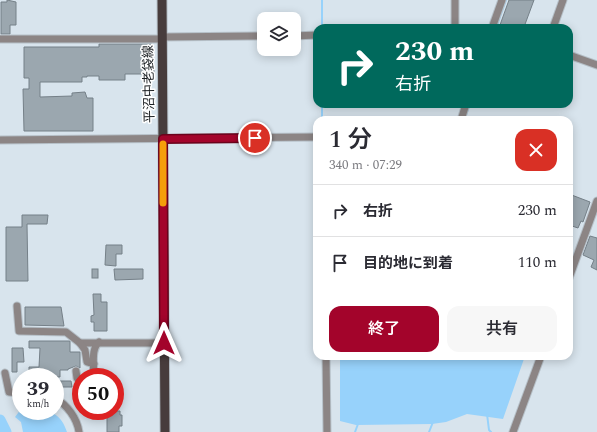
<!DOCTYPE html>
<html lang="ja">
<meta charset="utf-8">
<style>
:root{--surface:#fff;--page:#f7f7f7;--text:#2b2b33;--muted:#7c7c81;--line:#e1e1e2;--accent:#a3042b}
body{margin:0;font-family:Spectral,"Noto Sans JP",serif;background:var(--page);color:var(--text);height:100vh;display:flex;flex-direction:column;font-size:15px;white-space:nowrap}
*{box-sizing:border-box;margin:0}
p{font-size:13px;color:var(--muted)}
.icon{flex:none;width:22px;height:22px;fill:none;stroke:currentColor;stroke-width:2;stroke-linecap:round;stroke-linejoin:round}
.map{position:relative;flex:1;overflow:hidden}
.drawer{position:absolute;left:313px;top:116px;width:260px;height:244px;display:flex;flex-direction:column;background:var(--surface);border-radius:12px;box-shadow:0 2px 10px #0003}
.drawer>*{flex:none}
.top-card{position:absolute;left:313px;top:24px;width:260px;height:84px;border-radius:12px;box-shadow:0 2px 10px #0003;background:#00695c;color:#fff;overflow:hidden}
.tools{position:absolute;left:257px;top:12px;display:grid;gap:8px}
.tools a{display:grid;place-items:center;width:44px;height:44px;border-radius:8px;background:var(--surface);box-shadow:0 2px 10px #0003;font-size:20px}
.speed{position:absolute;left:12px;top:368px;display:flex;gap:8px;font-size:20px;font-weight:700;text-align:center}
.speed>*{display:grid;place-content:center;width:52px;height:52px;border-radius:50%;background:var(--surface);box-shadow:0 2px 10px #0003;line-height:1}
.speed small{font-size:10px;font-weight:400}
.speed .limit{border:6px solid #d22;background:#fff;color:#111}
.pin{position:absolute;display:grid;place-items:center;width:34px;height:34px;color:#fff;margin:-17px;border:2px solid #fff;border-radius:50%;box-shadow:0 1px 4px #0007}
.me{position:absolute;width:44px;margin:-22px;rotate:0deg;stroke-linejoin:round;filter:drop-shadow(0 0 3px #0008)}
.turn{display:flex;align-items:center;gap:14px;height:84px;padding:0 16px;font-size:18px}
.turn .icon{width:52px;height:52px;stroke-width:2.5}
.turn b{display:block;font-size:28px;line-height:34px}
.round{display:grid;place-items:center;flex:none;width:42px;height:42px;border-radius:12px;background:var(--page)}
.overview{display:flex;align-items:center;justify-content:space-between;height:68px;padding:0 16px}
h1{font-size:24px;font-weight:600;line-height:30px}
.action{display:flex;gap:8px;margin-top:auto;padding:8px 16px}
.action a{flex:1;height:46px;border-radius:12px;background:var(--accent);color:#fff;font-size:16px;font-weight:600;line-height:46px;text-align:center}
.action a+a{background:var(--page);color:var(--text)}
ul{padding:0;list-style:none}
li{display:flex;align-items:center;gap:12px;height:52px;padding:0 16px;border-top:1px solid var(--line)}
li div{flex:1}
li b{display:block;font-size:15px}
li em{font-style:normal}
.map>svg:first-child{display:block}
.water{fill:#97d2fb}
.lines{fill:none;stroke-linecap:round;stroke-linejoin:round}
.stream{stroke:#97d2fb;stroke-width:2}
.river{stroke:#97d2fb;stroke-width:11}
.building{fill:#9ba7af;stroke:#758088}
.minor-casing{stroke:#b6c0c8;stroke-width:9}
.major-casing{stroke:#b6c0c8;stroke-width:11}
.minor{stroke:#8c8585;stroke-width:7}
.major{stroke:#473c3c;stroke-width:9}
.route-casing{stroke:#6a031c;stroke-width:10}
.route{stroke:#a3042b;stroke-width:7}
.slow{stroke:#f59e0b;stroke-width:7}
.labels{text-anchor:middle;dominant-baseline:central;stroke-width:3;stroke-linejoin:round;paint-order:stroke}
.street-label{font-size:13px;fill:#1a1e22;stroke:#fff}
</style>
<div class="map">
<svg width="597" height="432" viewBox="0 0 597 432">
<rect width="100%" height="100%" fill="#d8e4ed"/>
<g class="water">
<polygon points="340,356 525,356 503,419 467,414 446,422 432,424 356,425 340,421"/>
<path d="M21 409V411C43 411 59 407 67 432H23L21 422 15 417Z"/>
</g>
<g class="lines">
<g class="stream">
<polyline points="322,0 322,28"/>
<polyline points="496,28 506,0"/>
<polyline points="322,104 322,120"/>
<polyline points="466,115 470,104"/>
<polyline points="487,414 489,430 491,432"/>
<polyline points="355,432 358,424"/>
<polyline points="429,432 433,422"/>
</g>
<polyline class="river" points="0,420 6,432"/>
</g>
<g class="building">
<polygon points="7,0 16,2 16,25 10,25 10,34 1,34 1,2 7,2"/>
<polygon points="509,0 534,0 524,27 509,28 500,25"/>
<polygon points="99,44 152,44 154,72 152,72 152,74 125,74 125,80 99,80 99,76 87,76 87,77 82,77 82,82 40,82 40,97 72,96 72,93 85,92 87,98 93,98 93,131 24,131 23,89 29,89 29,78 24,78 24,47 99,47"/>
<polygon points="569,194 590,202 583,222 581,221 578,228 569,225"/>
<polygon points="22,215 48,215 47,224 27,224 28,281 6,281 6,227 22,227"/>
<polygon points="590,236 597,238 597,270 591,267 594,260 583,255"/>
<polygon points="106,245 122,245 122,254 116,254 116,266 105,265"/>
<rect x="92" y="269" width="6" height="9"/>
<polygon points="114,269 143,269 143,279 115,280"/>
<polygon points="93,294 101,294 101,302 107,302 107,331 94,331 94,322 91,322 91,316 94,315"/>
<polygon points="25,307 61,307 64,326 25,325"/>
<polygon points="29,341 70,341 70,352 80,352 80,368 76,366 68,369 68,370 60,370 60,377 29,376 29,367 39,367 40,348 29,348"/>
<polygon points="12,348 23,348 24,362 17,362 17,372 12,372"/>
<polygon points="57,381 71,381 72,387 58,387"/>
<polygon points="107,411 120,411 120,415 122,415 122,426 119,426 119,432 107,432"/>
</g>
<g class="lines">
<g class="minor-casing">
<g id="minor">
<polyline points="455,0 455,28"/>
<polyline points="492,28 502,0"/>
<polyline points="553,28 563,0"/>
<polyline points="294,36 317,35"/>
<polyline points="161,37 264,36"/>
<polyline points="0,39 161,39"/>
<polyline points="569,55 597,65"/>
<polyline points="461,120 466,104"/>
<polyline points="0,140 317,137"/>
<polyline points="569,278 597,201"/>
<polyline points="17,306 19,331 66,332 80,343 164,343"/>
<polyline points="80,343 85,350 87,362 94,364"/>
<polyline points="326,356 327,432"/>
<polyline points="76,371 77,378 81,382"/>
<polyline points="5,373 9,392 21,393"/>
<path d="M93 377C95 366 90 350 99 342"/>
<path d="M55 398C67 405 77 418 79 432"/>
<polyline points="513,432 541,356"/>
</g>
</g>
<g class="major-casing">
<polyline id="major" points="162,0 165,432"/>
</g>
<use href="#minor" class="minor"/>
<use href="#major" class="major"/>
</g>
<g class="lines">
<g class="route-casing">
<polyline id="route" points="164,343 163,139 255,138"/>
</g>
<use href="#route" class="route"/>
<polyline class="slow" points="163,144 163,203"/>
</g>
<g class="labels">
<g class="street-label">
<text transform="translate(149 84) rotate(-91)">平沼中老袋線</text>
</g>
</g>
</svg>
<div class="tools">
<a><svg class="icon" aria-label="layers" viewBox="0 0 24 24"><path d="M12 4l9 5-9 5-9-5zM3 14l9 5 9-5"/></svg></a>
</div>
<div class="speed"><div>39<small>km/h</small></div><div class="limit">50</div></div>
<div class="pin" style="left:255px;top:138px;background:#d93025"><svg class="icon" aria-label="arrive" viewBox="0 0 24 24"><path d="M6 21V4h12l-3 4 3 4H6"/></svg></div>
<svg class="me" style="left:164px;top:343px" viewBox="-20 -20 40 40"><path d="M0-17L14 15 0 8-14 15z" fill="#a3042b" stroke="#fff" stroke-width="4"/></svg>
<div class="top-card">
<div class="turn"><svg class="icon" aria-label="right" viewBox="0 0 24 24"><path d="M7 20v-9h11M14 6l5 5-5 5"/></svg><div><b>230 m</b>右折</div></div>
</div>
<section class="drawer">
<div class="overview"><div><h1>1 分</h1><p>340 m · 07:29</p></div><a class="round" style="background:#d93025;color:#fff"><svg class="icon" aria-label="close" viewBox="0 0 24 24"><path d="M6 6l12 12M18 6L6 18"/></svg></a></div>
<ul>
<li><svg class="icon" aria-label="right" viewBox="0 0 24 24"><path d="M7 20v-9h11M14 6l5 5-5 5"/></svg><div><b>右折</b></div><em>230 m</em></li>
<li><svg class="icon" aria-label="arrive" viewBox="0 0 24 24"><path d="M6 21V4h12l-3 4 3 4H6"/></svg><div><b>目的地に到着</b></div><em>110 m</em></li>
</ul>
<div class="action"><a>終了</a><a>共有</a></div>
</section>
</div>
